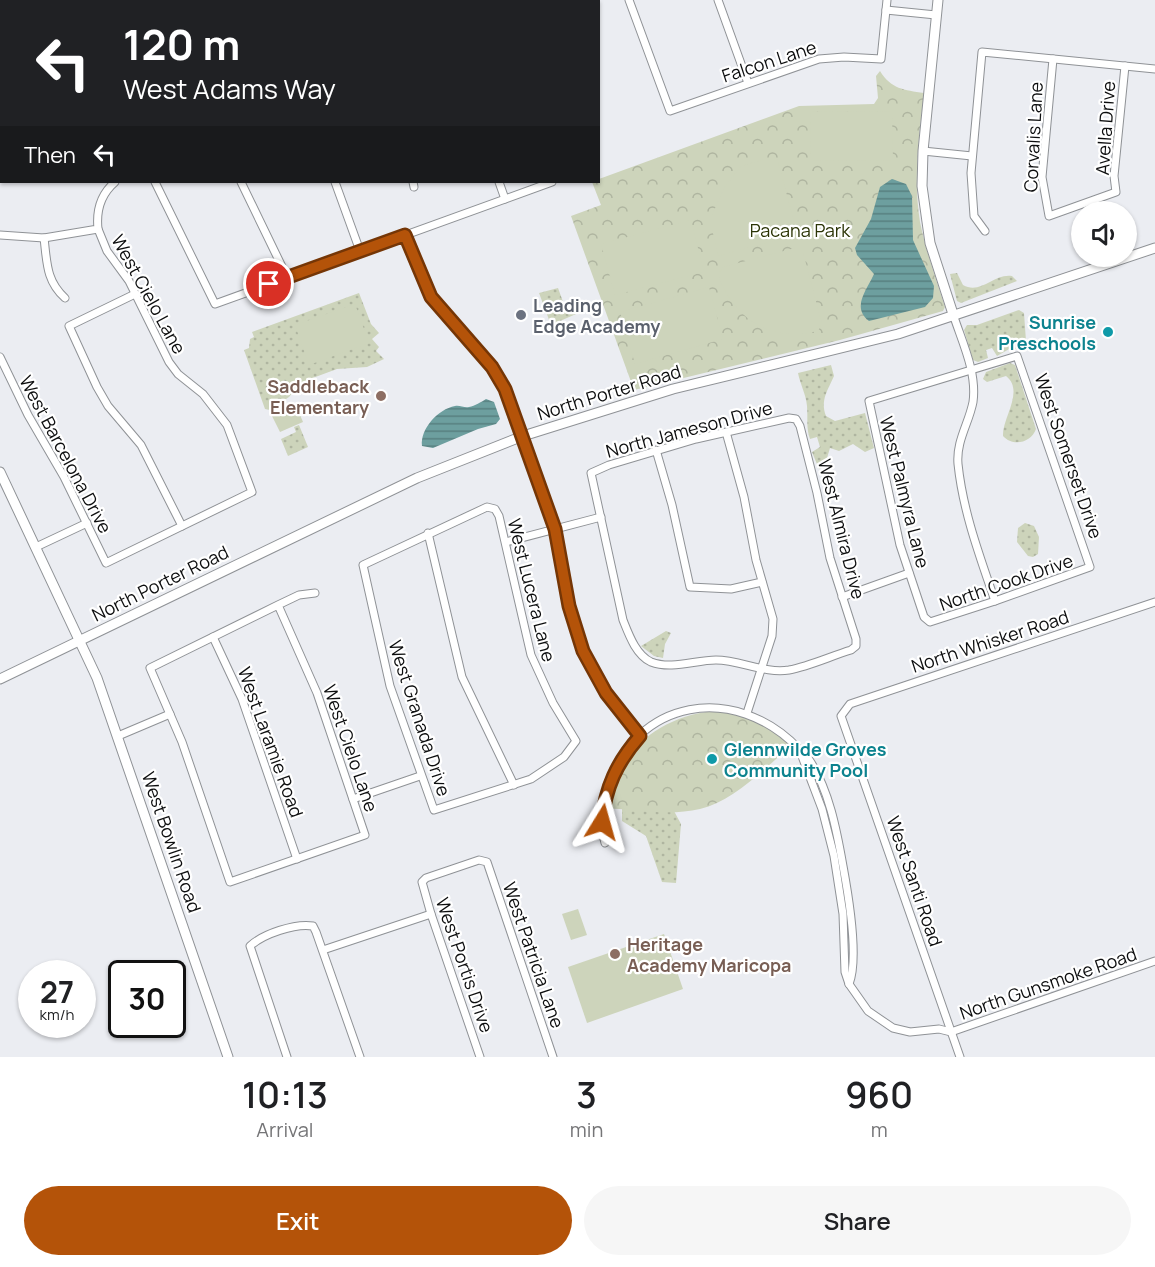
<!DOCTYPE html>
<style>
:root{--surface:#fff;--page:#f6f6f6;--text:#202124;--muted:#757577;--accent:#b45309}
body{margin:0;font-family:Manrope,sans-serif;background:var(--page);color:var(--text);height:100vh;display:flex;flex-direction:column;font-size:22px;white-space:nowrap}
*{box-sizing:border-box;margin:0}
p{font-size:20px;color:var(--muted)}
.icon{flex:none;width:33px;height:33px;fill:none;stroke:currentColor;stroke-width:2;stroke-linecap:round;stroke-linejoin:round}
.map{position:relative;height:1057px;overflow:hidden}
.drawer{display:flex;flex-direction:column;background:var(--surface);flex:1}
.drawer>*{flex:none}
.top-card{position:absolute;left:0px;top:0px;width:600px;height:183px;box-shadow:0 2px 4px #0004;background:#202124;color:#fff;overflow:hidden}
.controls{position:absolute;left:1071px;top:201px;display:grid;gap:12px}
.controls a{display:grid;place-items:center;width:66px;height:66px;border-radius:50%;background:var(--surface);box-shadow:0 2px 4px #0004;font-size:30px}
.speed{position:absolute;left:18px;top:960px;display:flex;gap:12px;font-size:30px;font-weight:700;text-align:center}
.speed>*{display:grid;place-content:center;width:78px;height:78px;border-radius:50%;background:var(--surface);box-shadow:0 2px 4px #0004;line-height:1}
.speed small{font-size:15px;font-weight:400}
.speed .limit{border:3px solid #111;border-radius:9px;background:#fff;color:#111}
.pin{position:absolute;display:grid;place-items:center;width:51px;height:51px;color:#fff;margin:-26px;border:3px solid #fff;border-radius:50%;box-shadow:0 2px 6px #0007}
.me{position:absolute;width:66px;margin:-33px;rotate:8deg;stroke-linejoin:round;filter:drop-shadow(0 0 4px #0008)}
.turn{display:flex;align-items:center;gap:21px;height:126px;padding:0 24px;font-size:27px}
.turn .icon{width:78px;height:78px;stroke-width:2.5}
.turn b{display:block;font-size:42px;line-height:51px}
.then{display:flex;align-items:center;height:57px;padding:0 24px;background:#0003;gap:12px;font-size:22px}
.eta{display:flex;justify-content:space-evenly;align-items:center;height:102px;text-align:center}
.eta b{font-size:36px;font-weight:600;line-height:42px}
.action{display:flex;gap:12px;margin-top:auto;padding:12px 24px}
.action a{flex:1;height:69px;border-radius:36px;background:var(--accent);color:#fff;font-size:24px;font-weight:600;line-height:69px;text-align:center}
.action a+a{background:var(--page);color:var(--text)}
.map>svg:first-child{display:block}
.grass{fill:url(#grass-dots)}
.park{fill:url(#park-crowns)}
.garden{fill:#cdd4bb}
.water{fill:url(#water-rules)}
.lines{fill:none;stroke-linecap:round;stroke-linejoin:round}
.street-casing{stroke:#8f9296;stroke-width:9}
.secondary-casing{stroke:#8f9296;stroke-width:11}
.street{stroke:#fff;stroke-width:7}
.secondary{stroke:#fff;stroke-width:9}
.route-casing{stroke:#753606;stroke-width:15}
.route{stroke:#b45309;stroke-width:10}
.worship-dot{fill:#6b7280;stroke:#fff;stroke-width:2}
.culture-dot{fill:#0f9aa8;stroke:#fff;stroke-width:2}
.education-dot{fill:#8d6e63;stroke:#fff;stroke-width:2}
.labels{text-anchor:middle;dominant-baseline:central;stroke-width:4.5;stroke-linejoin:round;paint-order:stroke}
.street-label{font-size:18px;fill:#0c0d0e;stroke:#fff}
.park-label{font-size:18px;fill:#2b3406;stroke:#fff}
.worship-label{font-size:18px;font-weight:bold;fill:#5b616d;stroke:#fff;text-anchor:start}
.culture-label{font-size:18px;font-weight:bold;fill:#0d838f;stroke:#fff;text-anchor:end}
.education-label{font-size:18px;font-weight:bold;fill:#785e54;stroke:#fff;text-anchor:end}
</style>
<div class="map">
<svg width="1155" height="1057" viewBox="0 0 1155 1057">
<defs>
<pattern id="grass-dots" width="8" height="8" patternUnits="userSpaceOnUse" patternTransform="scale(1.5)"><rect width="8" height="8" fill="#cdd4bb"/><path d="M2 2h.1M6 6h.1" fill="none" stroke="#afb5a0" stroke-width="1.8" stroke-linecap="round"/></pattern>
<pattern id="park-crowns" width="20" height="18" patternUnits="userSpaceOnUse" patternTransform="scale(1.5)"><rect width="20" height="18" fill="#cdd4bb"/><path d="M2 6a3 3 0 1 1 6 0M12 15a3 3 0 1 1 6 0" fill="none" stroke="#afb5a0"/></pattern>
<pattern id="water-rules" width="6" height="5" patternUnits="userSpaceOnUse" patternTransform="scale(1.5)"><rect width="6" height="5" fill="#6d9f9f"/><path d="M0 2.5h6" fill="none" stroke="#588080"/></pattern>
</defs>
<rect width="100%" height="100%" fill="#ebedf2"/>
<g class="grass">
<path d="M957 273 963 285C981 295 994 273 1012 276L1017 281 961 303 957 301 950 274Z"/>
<polygon points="558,288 566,310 574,308 576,314 551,325 539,293"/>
<polygon points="359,293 371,324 379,333 372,339 379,347 376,351 384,359 367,367 337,369 310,379 299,385 289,397 270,410 265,409 244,350 249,348 250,339 254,337 252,332"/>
<polygon points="1019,310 1024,313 1026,341 1023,347 1021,350 1011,348 997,356 992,348 986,350 988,358 978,362 973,360 964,330 967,325 977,325"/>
<path d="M1010 363 1015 365 1036 429C1031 443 1013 447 1003 436 1002 418 1025 391 1006 376L987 382 983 379 986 372Z"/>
<path d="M831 365 834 376C828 390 820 400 826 416L835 421 865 413 874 448 865 452 853 444 839 451 830 448 827 458 831 464 819 469 812 452 820 447 817 437 810 439C806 428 808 418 807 406 806 394 800 384 798 373Z"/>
<polygon points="299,425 308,447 288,456 281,439 296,432 294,427"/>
<polygon points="1025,523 1034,526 1039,537 1038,554 1033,557 1028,556 1017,542 1018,528"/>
<polygon points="666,631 671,633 665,644 663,658 654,656 641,646"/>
<polygon points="745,784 711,805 674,811 681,824 676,883 662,882 646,836 622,821 622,809 610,808"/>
</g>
<g class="park">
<path d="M880 71C891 89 904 90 924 93 919 136 913 179 920 222 926 251 936 279 945 307L943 311 840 340 634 390 571 216 601 205 592 182H598L599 179 799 106 874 104 878 98 876 76Z"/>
<path d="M713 711C747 715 765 724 791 746 765 768 734 801 700 809 670 816 637 810 607 808 616 752 658 717 713 711Z"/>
</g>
<g class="garden">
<polygon points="892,111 893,160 811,161 810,112"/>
<polygon points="769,158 777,158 796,229 792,236 718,256 712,229 712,215 724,188 741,166"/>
<polygon points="691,220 704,272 615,295 601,244"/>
<path d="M795 248 803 252 822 324 818 331C771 343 734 319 718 275L723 267Z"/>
<polygon points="709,287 723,339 635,364 620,312"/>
<polygon points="355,304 369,343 309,365 295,325"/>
<polygon points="295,403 303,422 280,432 271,414"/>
<polygon points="578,909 587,935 571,940 562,914"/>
<polygon points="664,934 683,989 587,1023 568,967"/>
</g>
<g class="water">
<path d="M892 179 906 184 912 196 913 240 934 286 933 298 925 307 869 321C851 307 867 290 874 274L857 255 855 248 871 219 880 187Z"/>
<path d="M486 399 494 402 500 419 496 424 478 429 433 448 422 446C420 429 438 409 455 406 460 405 464 408 469 407 475 406 481 402 486 399Z"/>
</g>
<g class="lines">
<g class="street-casing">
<g id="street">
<polyline points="202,0 202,2"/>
<polyline points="275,0 276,2"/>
<polyline points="629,0 670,111 819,59 844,57 881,59 887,0"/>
<polyline points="718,0 748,83"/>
<polyline points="97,2 99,0"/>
<polyline points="0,4 2,2"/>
<polyline points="886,10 936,15"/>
<polyline points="1053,59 1042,177 1049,216 1116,192 1114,176 1125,66"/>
<polyline points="0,139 2,140"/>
<polyline points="923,151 972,156"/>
<polyline points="155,182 215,304 552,182"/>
<polyline points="241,182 287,277"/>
<polyline points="335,182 360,251"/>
<polyline points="413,182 414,187"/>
<polyline points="499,182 505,199"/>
<polyline points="985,231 974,216 971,173 982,52 1155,69"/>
<path d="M0 235 44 238 98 229C96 210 101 194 115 182"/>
<polyline points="405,235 431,297 493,367 505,389 555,529 569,606 583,651 606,693 640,736"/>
<path d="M44 238C47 262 46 281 65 298"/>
<polyline points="135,294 69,326 97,387 108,406 141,445 182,526"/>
<path d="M954 317C963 344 977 373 973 402 969 423 956 441 958 464 963 512 980 557 995 601"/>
<polygon points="1017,356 1090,567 995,601 930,622 924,617 900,545 869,401"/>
<polyline points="0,357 28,415 64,477 106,563 252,492 227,425 203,394 178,374 169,362 129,281 107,251 98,229"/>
<path d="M789 418 796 419 800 426 817 493 830 558 856 639V646L851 650C831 656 810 666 789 670 765 674 740 660 716 660 695 660 672 670 651 662 636 655 629 635 623 620L591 473 609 465 696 439Z"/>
<polyline points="726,432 744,497 756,560 773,619 772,636 747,713"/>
<polyline points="656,450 672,505 690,587 731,589 762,582"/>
<polygon points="487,507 495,509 499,516 531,655 553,703 576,741 564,757 531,779 434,810 390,686 363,565"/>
<polyline points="428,533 462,677 514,785"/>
<polyline points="506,542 601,517"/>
<polyline points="36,547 87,523"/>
<polyline points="842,597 909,573"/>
<polyline points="278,605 317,693 365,835 230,882 182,742 150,668 278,605 299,595 315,593"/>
<polyline points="213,637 242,699 297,859"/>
<polyline points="118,736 170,714"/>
<polyline points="800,751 822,809 834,856 843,914 845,972 849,984 868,1011 893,1028 910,1032 939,1029 951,1032 1155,961"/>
<polyline points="353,799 420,776"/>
<path d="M605 843C600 826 602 806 607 789 635 698 735 682 799 749 802 752 806 754 808 758 829 788 837 832 843 866 848 893 859 959 849 984"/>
<polyline points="323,950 431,914"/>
<path d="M287 1057 250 946C263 934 295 923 313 926L316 932 360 1057"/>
<polyline points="480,1057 431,914 422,882 426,878 479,860 487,862 553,1057"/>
<polyline points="960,1057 841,716 850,704 1155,602"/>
</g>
</g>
<g class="secondary-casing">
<g id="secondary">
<polyline points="938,0 923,151 922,186 930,243 954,317"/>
<polyline points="0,472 97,678 228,1057"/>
<polyline points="0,679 417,478 523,436 673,389 898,334 1155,248"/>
</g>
</g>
<use href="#street" class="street"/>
<use href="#secondary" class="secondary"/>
</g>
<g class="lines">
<g class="route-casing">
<path id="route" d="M269 284 405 235 431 297 492 367 505 389 555 529 569 606 583 651 606 693 640 736C617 762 605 788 602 822"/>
</g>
<use href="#route" class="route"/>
</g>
<circle class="worship-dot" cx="521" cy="315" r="6"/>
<g class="culture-dot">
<circle cx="1108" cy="332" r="6"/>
<circle cx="712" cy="759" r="6"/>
</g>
<g class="education-dot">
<circle cx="381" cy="396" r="6"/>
<circle cx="615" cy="954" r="6"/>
</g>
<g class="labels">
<g class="street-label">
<text transform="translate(769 61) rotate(-18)">Falcon Lane</text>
<text transform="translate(1105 128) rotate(-86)">Avella Drive</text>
<text transform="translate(1033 137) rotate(-87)">Corvalis Lane</text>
<text transform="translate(149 294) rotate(61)">West Cielo Lane</text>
<text transform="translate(609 392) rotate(-17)">North Porter Road</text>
<text transform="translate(689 429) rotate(-15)">North Jameson Drive</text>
<text transform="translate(66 454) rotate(62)">West Barcelona Drive</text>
<text transform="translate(1069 456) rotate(71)">West Somerset Drive</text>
<text transform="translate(905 492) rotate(76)">West Palmyra Lane</text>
<text transform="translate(842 529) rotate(76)">West Almira Drive</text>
<text transform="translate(1006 582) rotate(-19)">North Cook Drive</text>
<text transform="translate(160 583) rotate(-26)">North Porter Road</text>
<text transform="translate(532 590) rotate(76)">West Lucera Lane</text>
<text transform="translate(990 641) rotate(-18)">North Whisker Road</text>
<text transform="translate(420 718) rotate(72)">West Granada Drive</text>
<text transform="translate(271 742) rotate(70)">West Laramie Road</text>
<text transform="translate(351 748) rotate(71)">West Cielo Lane</text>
<text transform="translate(172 842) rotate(71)">West Bowlin Road</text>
<text transform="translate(915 881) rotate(71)">West Santi Road</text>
<text transform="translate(534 955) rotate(71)">West Patricia Lane</text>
<text transform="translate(465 965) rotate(71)">West Portis Drive</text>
<text transform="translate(1048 983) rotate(-19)">North Gunsmoke Road</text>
</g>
<g class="park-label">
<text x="800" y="230">Pacana Park</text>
</g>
<g class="worship-label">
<text x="533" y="305">Leading<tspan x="533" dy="21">Edge Academy</tspan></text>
</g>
<g class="culture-label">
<text x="1096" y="322">Sunrise<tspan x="1096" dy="21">Preschools</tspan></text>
<text x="724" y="749" text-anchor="start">Glennwilde Groves<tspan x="724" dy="21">Community Pool</tspan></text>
</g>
<g class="education-label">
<text x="369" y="386">Saddleback<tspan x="369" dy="21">Elementary</tspan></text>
<text x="627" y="944" text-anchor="start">Heritage<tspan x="627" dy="21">Academy Maricopa</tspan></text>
</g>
</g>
</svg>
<div class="controls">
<a><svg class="icon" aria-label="sound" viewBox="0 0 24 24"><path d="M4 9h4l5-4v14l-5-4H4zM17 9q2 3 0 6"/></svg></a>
</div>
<div class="speed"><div>27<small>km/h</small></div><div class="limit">30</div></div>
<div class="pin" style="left:269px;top:284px;background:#d93025"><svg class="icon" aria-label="arrive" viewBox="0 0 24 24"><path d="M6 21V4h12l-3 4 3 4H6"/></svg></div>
<svg class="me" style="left:602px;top:822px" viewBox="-20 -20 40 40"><path d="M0-17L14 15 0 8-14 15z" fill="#b45309" stroke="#fff" stroke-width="4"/></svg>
<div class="top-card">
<div class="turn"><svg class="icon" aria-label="left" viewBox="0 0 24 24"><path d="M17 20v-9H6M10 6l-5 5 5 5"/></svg><div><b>120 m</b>West Adams Way</div></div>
<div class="then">Then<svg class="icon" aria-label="left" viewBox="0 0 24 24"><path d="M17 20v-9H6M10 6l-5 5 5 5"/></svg></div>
</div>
</div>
<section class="drawer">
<div class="eta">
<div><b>10:13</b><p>Arrival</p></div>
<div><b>3</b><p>min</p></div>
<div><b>960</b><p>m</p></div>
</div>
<div class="action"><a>Exit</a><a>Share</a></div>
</section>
